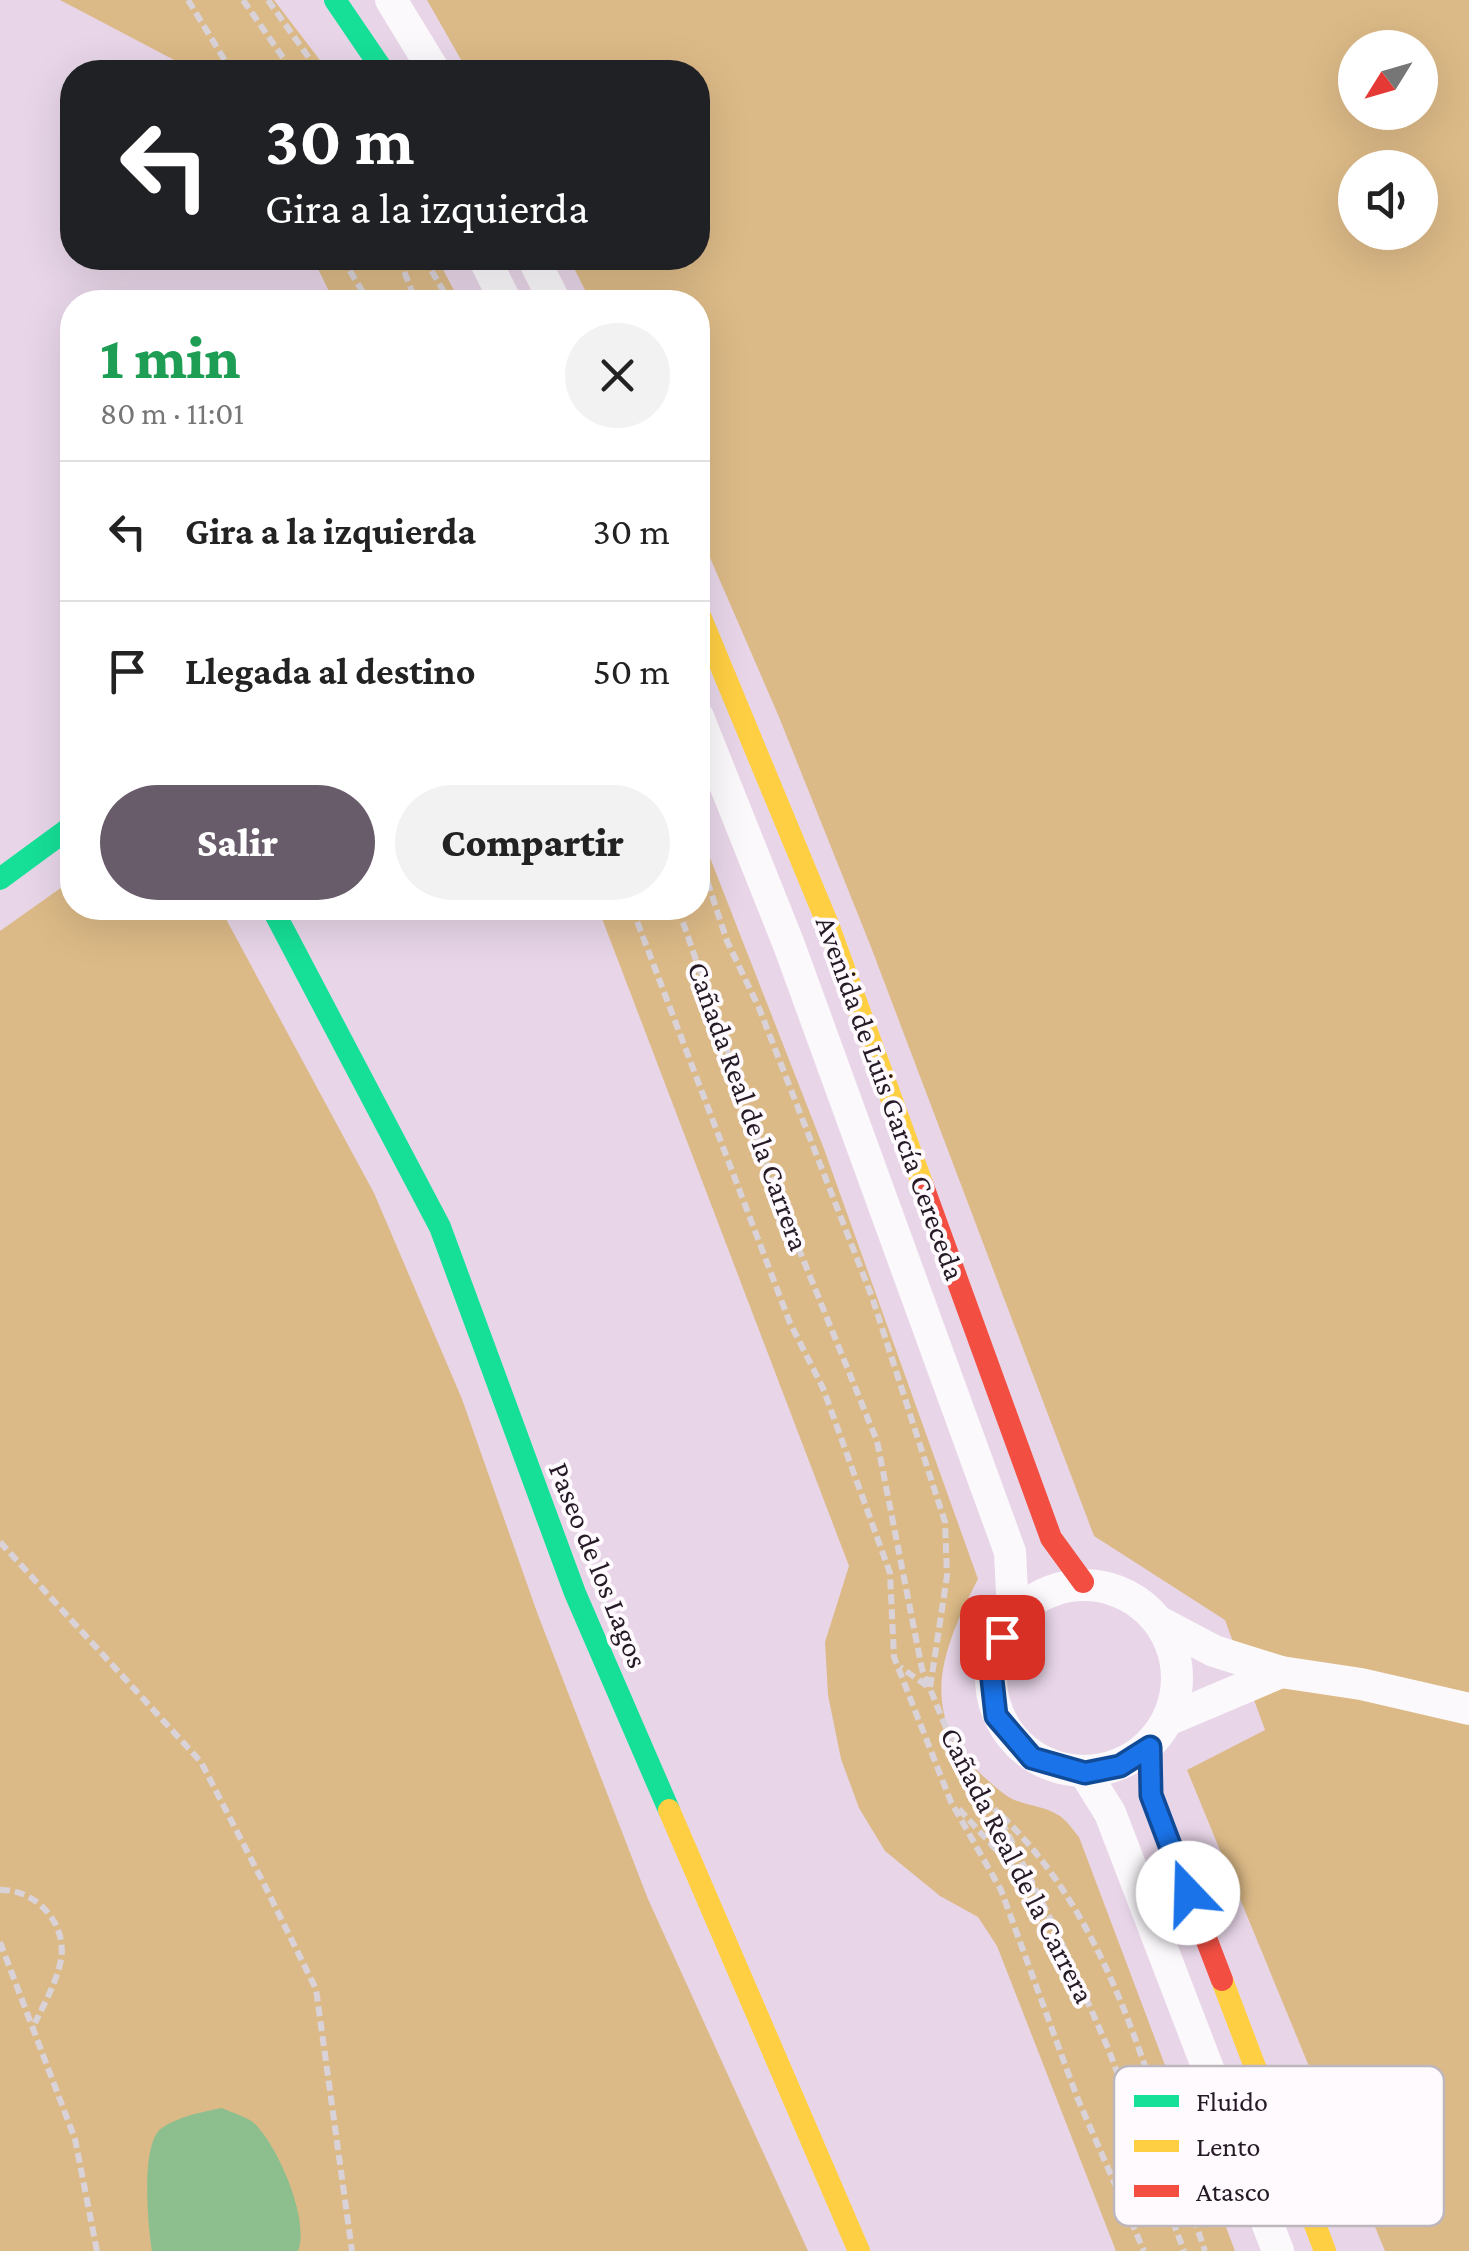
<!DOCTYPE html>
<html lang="es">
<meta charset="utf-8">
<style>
:root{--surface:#fff;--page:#f2f2f2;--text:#222;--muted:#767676;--line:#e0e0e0;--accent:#695c6a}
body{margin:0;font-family:"Crimson Pro",serif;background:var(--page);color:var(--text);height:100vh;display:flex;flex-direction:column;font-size:38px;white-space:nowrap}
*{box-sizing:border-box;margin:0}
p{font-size:32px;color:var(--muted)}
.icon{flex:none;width:55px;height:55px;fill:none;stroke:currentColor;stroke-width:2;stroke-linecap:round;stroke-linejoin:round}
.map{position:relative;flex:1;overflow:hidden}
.drawer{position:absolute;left:60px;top:290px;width:650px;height:630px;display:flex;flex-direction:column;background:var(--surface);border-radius:40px;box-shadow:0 10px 40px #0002}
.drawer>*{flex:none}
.guide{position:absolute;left:60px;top:60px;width:650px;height:210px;border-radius:40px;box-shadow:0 10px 40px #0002;background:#202124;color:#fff;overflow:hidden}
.needle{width:65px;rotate:233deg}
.fabs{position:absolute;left:1338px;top:30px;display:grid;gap:20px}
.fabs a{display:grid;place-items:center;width:100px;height:100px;border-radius:50%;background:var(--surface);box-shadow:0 10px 40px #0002;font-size:50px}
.pin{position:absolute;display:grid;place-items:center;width:85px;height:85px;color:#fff;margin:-42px;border-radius:20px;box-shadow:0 5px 15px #0006}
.me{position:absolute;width:110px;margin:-55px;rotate:339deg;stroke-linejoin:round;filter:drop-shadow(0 0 8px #0008)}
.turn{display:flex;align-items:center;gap:35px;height:210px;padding:0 40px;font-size:45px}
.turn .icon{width:130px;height:130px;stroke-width:2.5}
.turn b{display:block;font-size:70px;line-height:85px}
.round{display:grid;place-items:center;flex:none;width:105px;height:105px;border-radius:52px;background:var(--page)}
.headline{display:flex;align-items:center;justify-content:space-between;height:170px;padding:0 40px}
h1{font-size:60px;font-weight:800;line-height:75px;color:#1e9e55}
.cta{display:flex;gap:20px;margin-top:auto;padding:20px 40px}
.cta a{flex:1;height:115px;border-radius:60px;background:var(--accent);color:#fff;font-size:40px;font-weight:800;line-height:115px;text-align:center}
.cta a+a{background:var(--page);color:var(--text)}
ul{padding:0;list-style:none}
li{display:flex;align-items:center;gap:30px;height:140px;padding:0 40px;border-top:2px solid var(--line)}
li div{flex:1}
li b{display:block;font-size:38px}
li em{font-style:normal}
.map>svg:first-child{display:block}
.green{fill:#dcba87;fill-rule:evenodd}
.water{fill:#8cbe8e}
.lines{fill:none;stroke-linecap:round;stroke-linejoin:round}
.path{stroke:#d9d3d9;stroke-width:6;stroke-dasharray:10 5;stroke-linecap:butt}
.street{stroke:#fcf9fc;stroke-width:32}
.fast{stroke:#16e098;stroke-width:22}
.slow{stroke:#ffcf43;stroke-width:22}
.jam{stroke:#f24e42;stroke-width:22}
.route-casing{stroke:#114b97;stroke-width:25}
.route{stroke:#1a73e8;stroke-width:18}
.labels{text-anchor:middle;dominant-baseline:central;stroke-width:8;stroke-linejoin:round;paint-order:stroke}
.street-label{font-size:30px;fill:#251a26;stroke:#fefafe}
.key{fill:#fefafe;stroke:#bdb7bd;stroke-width:2.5}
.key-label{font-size:28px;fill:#251a26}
</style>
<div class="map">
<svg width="1469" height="2251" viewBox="0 0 1469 2251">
<rect width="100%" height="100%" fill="#e8d6e8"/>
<g class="green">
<polygon points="60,0 274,0 329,72 197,72"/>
<path d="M427 0H1469V2251H1385L1187 1770 1265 1730 1225 1620 1094 1536 871 947 779 717 698 530V302H591L569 258H698V72H468ZM1355 48H1420V112H1355ZM1355 168H1420V232H1355Z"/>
<polygon points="313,258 437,258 460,302 334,302"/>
<path d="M698 827 824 1149 978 1579C932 1668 917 1729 1007 1796 1022 1806 1043 1805 1058 1815 1066 1819 1073 1830 1079 1837L1235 2251H1116L997 1946 978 1917 940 1896 885 1851 859 1808 841 1759 828 1695 825 1642 849 1566 598 908H698Z"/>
<polygon points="72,880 72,908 220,908 374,1193 462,1399 538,1615 648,1899 808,2251 0,2251 0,931"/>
</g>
<path class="water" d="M222 2108C232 2113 250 2117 257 2126 279 2150 310 2220 298 2251H152C148 2227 140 2142 162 2128 179 2116 202 2112 222 2108Z"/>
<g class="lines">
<g class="path">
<polyline points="188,0 232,72"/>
<polyline points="243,0 293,72"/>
<polyline points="268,0 319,72"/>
<polyline points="342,258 369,302"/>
<polyline points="399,258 416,302"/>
<polyline points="424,258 450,302"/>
<polyline points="698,853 727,941 759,1008 872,1297 945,1522 947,1576 930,1688 900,1667"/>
<polyline points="632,908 790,1323 823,1388 890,1573 894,1657 951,1802 1001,1890 1077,2097 1144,2251"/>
<polyline points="678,908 781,1205 877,1441 922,1669 962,1767 997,1812 1056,1930 1108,2048 1184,2251"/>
<polyline points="0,1542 201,1762 263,1882 316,1989 352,2251"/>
<polyline points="959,1809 1031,1888"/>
<path d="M1002 1816C1120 1930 1153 2102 1205 2251"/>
<path d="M0 1890C37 1889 70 1926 60 1964 55 1985 44 2004 35 2023"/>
<polyline points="0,1942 75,2139 97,2251"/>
</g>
<g class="street">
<polyline points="391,0 435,72"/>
<polyline points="484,258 506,302"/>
<polyline points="533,258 555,302"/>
<polyline points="698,717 789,945 1010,1552 1013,1613"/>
<circle cx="1084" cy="1678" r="93"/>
<polyline points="1161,1623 1214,1651 1281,1672 1361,1684 1469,1709"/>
<polyline points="1170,1719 1281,1672"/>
<polyline points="1085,1773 1110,1813 1278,2251"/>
</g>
<g class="fast">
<polyline points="335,0 384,72"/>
<polyline points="0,879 72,826"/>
<polyline points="272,908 440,1227 575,1593 669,1810"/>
</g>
<g class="slow">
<polyline points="698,611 829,927 923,1186"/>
<polyline points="669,1810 859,2251"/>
<polyline points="1222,1980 1325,2251"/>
</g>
<g class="jam">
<polyline points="923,1186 1051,1538 1083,1582"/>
<polyline points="1150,1747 1151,1795 1222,1980"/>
</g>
</g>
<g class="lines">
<g class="route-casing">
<polyline id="route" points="1002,1637 990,1662 996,1716 1032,1758 1085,1773 1120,1766 1150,1747 1151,1795 1188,1893"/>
</g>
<use href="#route" class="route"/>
</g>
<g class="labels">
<g class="street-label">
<text transform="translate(891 1098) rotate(70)">Avenida de Luis García Cereceda</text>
<text transform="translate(749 1106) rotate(70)">Cañada Real de la Carrera</text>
<text transform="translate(599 1565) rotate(68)">Paseo de los Lagos</text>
<text transform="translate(1018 1865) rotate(63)">Cañada Real de la Carrera</text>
</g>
</g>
<rect x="1114" y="2066" width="330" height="160" rx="15" class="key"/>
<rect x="1134" y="2095" width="45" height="12" fill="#16e098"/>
<rect x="1134" y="2140" width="45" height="12" fill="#ffcf43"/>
<rect x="1134" y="2185" width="45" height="12" fill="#f24e42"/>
<g class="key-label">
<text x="1196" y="2111">Fluido</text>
<text x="1196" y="2156">Lento</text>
<text x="1196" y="2201">Atasco</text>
</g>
</svg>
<div class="fabs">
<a><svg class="needle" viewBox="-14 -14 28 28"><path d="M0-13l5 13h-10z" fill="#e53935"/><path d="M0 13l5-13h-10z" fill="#767676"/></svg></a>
<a><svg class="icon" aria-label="sound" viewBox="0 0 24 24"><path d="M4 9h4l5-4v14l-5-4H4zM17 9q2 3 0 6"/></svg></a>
</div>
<div class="pin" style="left:1002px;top:1637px;background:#d93025"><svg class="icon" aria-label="arrive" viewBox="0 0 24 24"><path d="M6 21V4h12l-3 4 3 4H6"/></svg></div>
<svg class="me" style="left:1188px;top:1893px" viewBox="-20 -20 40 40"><circle r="19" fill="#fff"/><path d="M0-13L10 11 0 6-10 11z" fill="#1a73e8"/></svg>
<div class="guide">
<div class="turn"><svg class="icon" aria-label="left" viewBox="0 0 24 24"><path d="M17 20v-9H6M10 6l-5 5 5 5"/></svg><div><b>30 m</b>Gira a la izquierda</div></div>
</div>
<section class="drawer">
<div class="headline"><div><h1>1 min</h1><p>80 m · 11:01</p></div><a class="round"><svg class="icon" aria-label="close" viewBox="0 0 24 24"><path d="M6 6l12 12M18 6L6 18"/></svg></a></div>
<ul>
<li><svg class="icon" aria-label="left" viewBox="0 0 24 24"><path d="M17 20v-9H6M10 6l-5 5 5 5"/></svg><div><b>Gira a la izquierda</b></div><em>30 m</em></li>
<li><svg class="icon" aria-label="arrive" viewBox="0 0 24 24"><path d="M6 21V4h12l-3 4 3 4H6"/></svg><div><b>Llegada al destino</b></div><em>50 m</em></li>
</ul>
<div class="cta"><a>Salir</a><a>Compartir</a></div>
</section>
</div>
